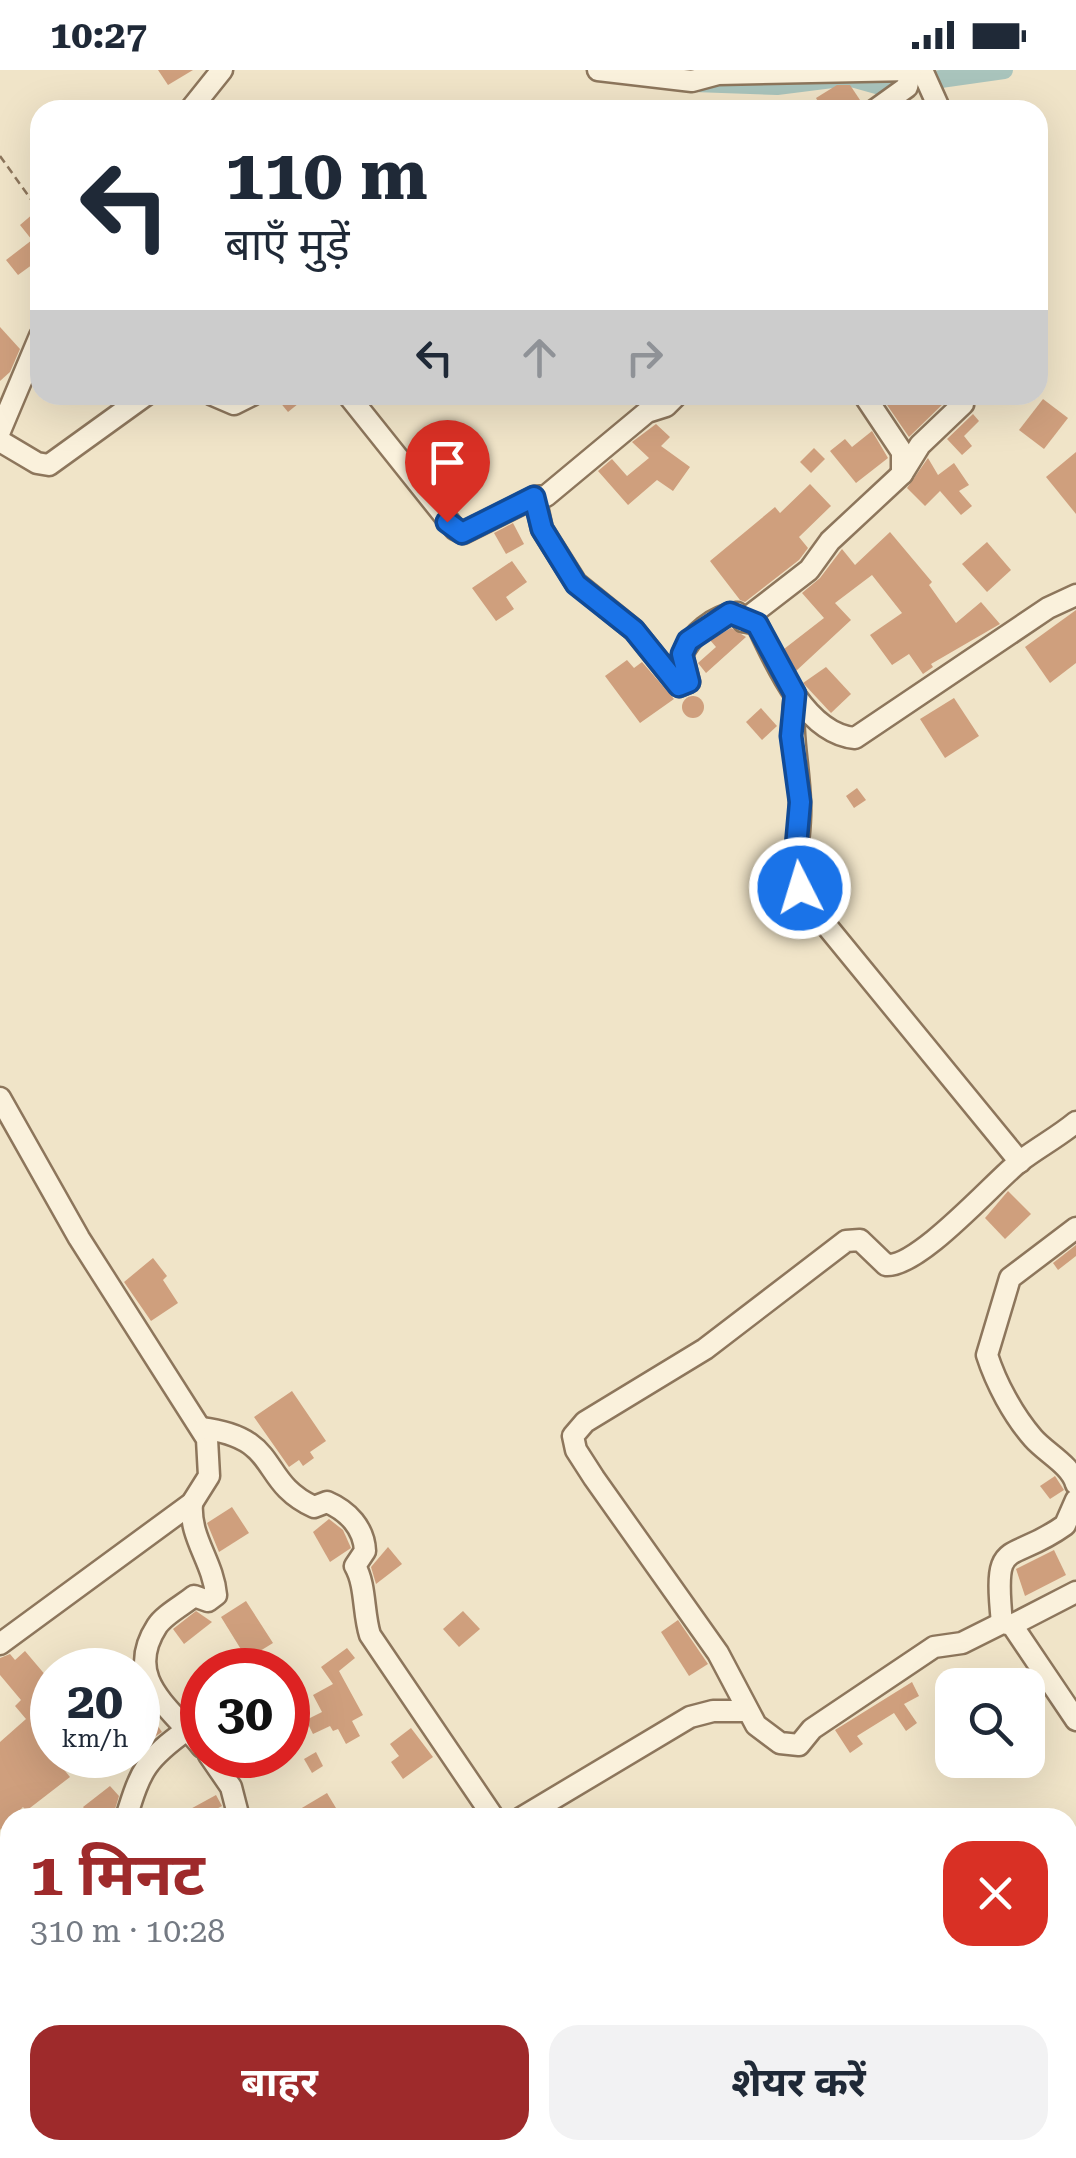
<!DOCTYPE html>
<html lang="hi">
<meta charset="utf-8">
<style>
:root{--surface:#fff;--page:#f2f2f3;--text:#1f2937;--muted:#747a83;--accent:#9e2a2b}
body{margin:0;font-family:"Roboto Serif","Noto Sans Devanagari",serif;background:var(--page);color:var(--text);height:100vh;display:flex;flex-direction:column;font-size:38px;white-space:nowrap}
*{box-sizing:border-box;margin:0}
p{font-size:32px;color:var(--muted)}
.icon{flex:none;width:55px;height:55px;fill:none;stroke:currentColor;stroke-width:2;stroke-linecap:round;stroke-linejoin:round}
.map{position:relative;flex:1;overflow:hidden}
.details{position:absolute;left:0px;top:1738px;width:1078px;height:352px;display:flex;flex-direction:column;background:var(--surface);border-radius:30px 30px 0 0;box-shadow:0 10px 40px #0002}
.details>*{flex:none}
.hud{position:absolute;left:30px;top:30px;width:1018px;height:305px;border-radius:30px;box-shadow:0 10px 40px #0002;background:#fff;color:var(--text);overflow:hidden}
.fabs{position:absolute;left:935px;top:1598px;display:grid;gap:20px}
.fabs a{display:grid;place-items:center;width:110px;height:110px;border-radius:20px;background:var(--surface);box-shadow:0 10px 40px #0002;font-size:50px}
.speed{position:absolute;left:30px;top:1578px;display:flex;gap:20px;font-size:50px;font-weight:700;text-align:center}
.speed>*{display:grid;place-content:center;width:130px;height:130px;border-radius:50%;background:var(--surface);box-shadow:0 10px 40px #0002;line-height:1}
.speed small{font-size:25px;font-weight:400}
.speed .limit{border:15px solid #d22;background:#fff;color:#111}
.pin{position:absolute;display:grid;place-items:center;width:85px;height:85px;color:#fff;margin:-102px -42px;border-radius:50% 50% 50% 0;rotate:-45deg;box-shadow:0 0 10px #0007}
.pin .icon{rotate:45deg}
.me{position:absolute;width:110px;margin:-55px;rotate:355deg;stroke-linejoin:round;filter:drop-shadow(0 0 8px #0008)}
.turn{display:flex;align-items:center;gap:35px;height:210px;padding:0 30px;font-size:45px}
.turn .icon{width:130px;height:130px;stroke-width:2.5}
.turn b{display:block;font-size:70px;line-height:85px}
.lanes{display:flex;align-items:center;height:95px;padding:0 30px;background:#0003;justify-content:center;gap:50px;direction:ltr}
.lanes .off{opacity:.35}
.round{display:grid;place-items:center;flex:none;width:105px;height:105px;border-radius:30px;background:var(--page)}
.headline{display:flex;align-items:center;justify-content:space-between;height:170px;padding:0 30px}
h1{font-size:60px;font-weight:700;line-height:75px;color:var(--accent)}
.action{display:flex;gap:20px;margin-top:auto;padding:20px 30px}
.action a{flex:1;height:115px;border-radius:30px;background:var(--accent);color:#fff;font-size:40px;font-weight:700;line-height:115px;text-align:center}
.action a+a{background:var(--page);color:var(--text)}
.status{display:flex;justify-content:space-between;align-items:center;height:70px;padding:0 50px;background:var(--surface);direction:ltr}
.status svg{height:28px;fill:currentColor}
.map>svg:first-child{display:block}
.lines{fill:none;stroke-linecap:round;stroke-linejoin:round}
.canal{stroke:#a9c4bc;stroke-width:18}
.building{fill:#cf9f7d}
.minor-casing{stroke:#8d765c;stroke-width:25}
.path{stroke:#8d765c;stroke-width:2.5;stroke-dasharray:8 5;stroke-linecap:butt}
.minor{stroke:#faf1dc;stroke-width:20}
.route-casing{stroke:#114b97;stroke-width:25}
.route{stroke:#1a73e8;stroke-width:18}
</style>
<div class="status"><b>10:27</b><svg viewBox="0 0 49 12"><path d="M0 12V9h3v3zM5 12V6h3v6zM10 12V3h3v9zM15 12V0h3v12zM26 1h20v11H26zM47 4h2v5h-2z"/></svg></div>
<div class="map">
<svg width="1076" height="2088" viewBox="0 0 1076 2088">
<rect width="100%" height="100%" fill="#f0e4c8"/>
<g class="lines">
<polyline class="canal" points="694,13 777,16 848,7 884,17 1004,0"/>
</g>
<g class="building">
<polygon points="158,0 193,0 168,15"/>
<polygon points="837,15 850,15 860,30 844,40 823,40 816,28"/>
<polygon points="34,143 40,149 40,189 18,205 6,190 32,170 20,155"/>
<polygon points="0,257 20,279 10,302 0,311"/>
<polygon points="274,325 309,325 288,342"/>
<polygon points="895,325 947,325 947,330 909,367 885,332"/>
<polygon points="1043,329 1068,348 1044,379 1019,360"/>
<polygon points="973,344 979,351 964,366 972,376 962,385 947,369"/>
<polygon points="656,354 670,367 661,376 690,397 673,421 657,410 628,435 598,401 612,389 627,406 649,388 632,372"/>
<polygon points="872,361 888,388 856,413 830,381 845,369 852,377"/>
<polygon points="814,378 825,389 811,403 800,392"/>
<polygon points="1076,382 1076,444 1046,407"/>
<polygon points="928,388 938,405 954,393 969,415 959,421 972,436 961,445 940,421 925,436 907,418"/>
<polygon points="810,414 831,436 799,467 808,478 799,490 745,532 740,530 710,491 775,437 780,443"/>
<polygon points="513,453 524,474 506,484 494,463"/>
<polygon points="890,462 932,512 929,515 956,553 981,532 1000,554 931,594 933,597 923,604 909,584 892,595 870,565 902,543 872,505 835,533 851,550 796,601 784,579 824,548 802,523 820,508 842,479 855,495"/>
<polygon points="987,472 1011,500 987,522 962,494"/>
<polygon points="512,491 527,512 506,527 514,539 496,551 472,518"/>
<polygon points="1076,540 1076,593 1050,613 1025,577"/>
<polygon points="731,558 746,567 706,603 698,593 716,577 710,570"/>
<polygon points="627,590 634,598 642,592 674,629 640,653 605,606"/>
<polygon points="826,597 851,624 831,643 803,613"/>
<circle cx="693" cy="637" r="11"/>
<polygon points="954,628 979,666 945,688 920,649"/>
<polygon points="761,638 777,656 762,670 746,652"/>
<polygon points="857,718 866,730 854,738 846,726"/>
<polygon points="1008,1121 1031,1144 1005,1169 985,1148"/>
<polygon points="1076,1175 1076,1186 1058,1200 1053,1193"/>
<polygon points="153,1188 167,1206 163,1210 178,1233 151,1251 124,1212"/>
<polygon points="292,1321 326,1371 310,1382 314,1388 303,1396 299,1390 289,1397 254,1347"/>
<polygon points="1055,1406 1064,1420 1050,1429 1040,1416"/>
<polygon points="232,1437 249,1463 219,1482 207,1453"/>
<polygon points="329,1449 343,1460 351,1478 330,1492 313,1462"/>
<polygon points="388,1477 402,1494 376,1514 371,1497"/>
<polygon points="1054,1480 1066,1505 1025,1526 1016,1499"/>
<polygon points="246,1531 273,1573 260,1581 274,1600 238,1600 231,1589 242,1581 221,1547"/>
<polygon points="196,1541 212,1552 184,1574 173,1559"/>
<polygon points="463,1541 480,1559 459,1577 443,1559"/>
<polygon points="678,1550 708,1594 689,1606 661,1562"/>
<polygon points="347,1578 355,1588 339,1601 363,1645 352,1651 360,1666 346,1674 338,1659 333,1661 330,1656 313,1664 306,1650 322,1642 313,1625 333,1614 321,1597"/>
<polygon points="25,1581 47,1607 39,1615 52,1630 52,1685 70,1707 26,1741 23,1737 0,1760 0,1672 26,1649 15,1636 21,1630 0,1605 0,1588 10,1584 15,1590"/>
<polygon points="912,1612 919,1626 904,1634 917,1653 906,1661 894,1643 857,1666 863,1674 850,1683 835,1660"/>
<polygon points="202,1619 202,1649 199,1651 182,1633"/>
<polygon points="147,1640 162,1662 138,1678 138,1647"/>
<polygon points="411,1658 433,1687 403,1709 391,1692 399,1686 390,1674"/>
<polygon points="316,1682 323,1696 312,1703 304,1689"/>
<polygon points="110,1716 119,1726 113,1746 92,1748 83,1737"/>
<polygon points="327,1723 342,1748 285,1748"/>
<polygon points="216,1725 222,1736 209,1743 212,1748 174,1748"/>
</g>
<g class="lines">
<g class="minor-casing">
<g id="minor">
<polyline points="598,0 692,11 718,4 911,0"/>
<polyline points="922,0 940,40"/>
<polyline points="190,40 222,0"/>
<polyline points="875,40 907,17 911,0"/>
<polyline points="213,325 234,334 252,325"/>
<polyline points="348,325 455,459 463,463 535,427"/>
<path d="M677 325 666 336 647 342 546 426 535 427 542 459 576 513 634 560 679 616 689 612 682 585C692 564 713 546 737 543L743 551 757 554C775 593 806 664 855 668L1048 538 1076 525"/>
<polyline points="864,325 902,382 902,404"/>
<polyline points="0,361 40,266"/>
<polyline points="0,371 37,393 49,395 146,325"/>
<polyline points="743,551 809,500 830,471 902,404 920,375 963,334 960,325"/>
<path d="M795 624C790 663 799 695 800 733 802 777 786 795 812 838L1020 1092"/>
<polyline points="0,1028 79,1168 207,1369 209,1406 192,1433 0,1574"/>
<path d="M1076 1052C1058 1067 1037 1078 1019 1092 992 1114 918 1198 886 1195L860 1170 846 1171 705 1279 585 1352 573 1366 576 1380 594 1408 718 1583 756 1655 780 1673 799 1675 812 1659 934 1577 962 1573 1002 1553 1012 1555 1076 1650"/>
<path d="M1076 1158 1010 1208 987 1285C996 1313 1013 1345 1033 1368 1046 1383 1071 1395 1076 1414"/>
<path d="M201 1358C283 1368 257 1411 314 1437L327 1432C348 1441 364 1458 365 1481L355 1496C366 1515 363 1543 370 1565L494 1748"/>
<path d="M192 1433C189 1468 213 1491 216 1525L208 1531 194 1526C183 1535 164 1545 157 1556 122 1610 172 1638 202 1677"/>
<path d="M1002 1553C993 1463 1008 1496 1065 1455L1076 1430"/>
<polyline points="1012,1555 1076,1522"/>
<polyline points="209,1685 231,1717 239,1748"/>
<path d="M126 1748C141 1699 146 1689 188 1659"/>
<polyline points="521,1748 690,1647 713,1641 746,1641"/>
<polyline points="0,1927 10,1929"/>
<polyline points="182,2080 199,2088"/>
<polyline points="324,2080 324,2088"/>
<polyline points="494,2080 497,2088"/>
<polyline points="729,2080 735,2088"/>
</g>
</g>
<polyline class="path" points="0,86 40,142"/>
<use href="#minor" class="minor"/>
</g>
<g class="lines">
<g class="route-casing">
<polyline id="route" points="447,452 462,463 534,427 542,459 576,514 634,560 679,616 689,612 682,584 688,571 730,543 757,554 795,624 791,666 800,732 795,788 800,818"/>
</g>
<use href="#route" class="route"/>
</g>
</svg>
<div class="fabs">
<a><svg class="icon" aria-label="search" viewBox="0 0 24 24"><circle cx="10" cy="10" r="6"/><path d="M15 15l6 6"/></svg></a>
</div>
<div class="speed"><div>20<small>km/h</small></div><div class="limit">30</div></div>
<div class="pin" style="left:447px;top:452px;background:#d93025"><svg class="icon" aria-label="arrive" viewBox="0 0 24 24"><path d="M6 21V4h12l-3 4 3 4H6"/></svg></div>
<svg class="me" style="left:800px;top:818px" viewBox="-20 -20 40 40"><circle r="17" fill="#1a73e8" stroke="#fff" stroke-width="3"/><path d="M0-11L8 9 0 5-8 9z" fill="#fff"/></svg>
<div class="hud">
<div class="turn"><svg class="icon" aria-label="left" viewBox="0 0 24 24"><path d="M17 20v-9H6M10 6l-5 5 5 5"/></svg><div><b>110 m</b>बाएँ मुड़ें</div></div>
<div class="lanes"><svg class="icon" aria-label="left" viewBox="0 0 24 24"><path d="M17 20v-9H6M10 6l-5 5 5 5"/></svg><svg class="icon off" aria-label="ahead" viewBox="0 0 24 24"><path d="M12 20V5M6 11l6-6 6 6"/></svg><svg class="icon off" aria-label="right" viewBox="0 0 24 24"><path d="M7 20v-9h11M14 6l5 5-5 5"/></svg></div>
</div>
<section class="details">
<div class="headline"><div><h1>1 मिनट</h1><p>310 m · 10:28</p></div><a class="round" style="background:#d93025;color:#fff"><svg class="icon" aria-label="close" viewBox="0 0 24 24"><path d="M6 6l12 12M18 6L6 18"/></svg></a></div>
<div class="action"><a>बाहर</a><a>शेयर करें</a></div>
</section>
</div>
